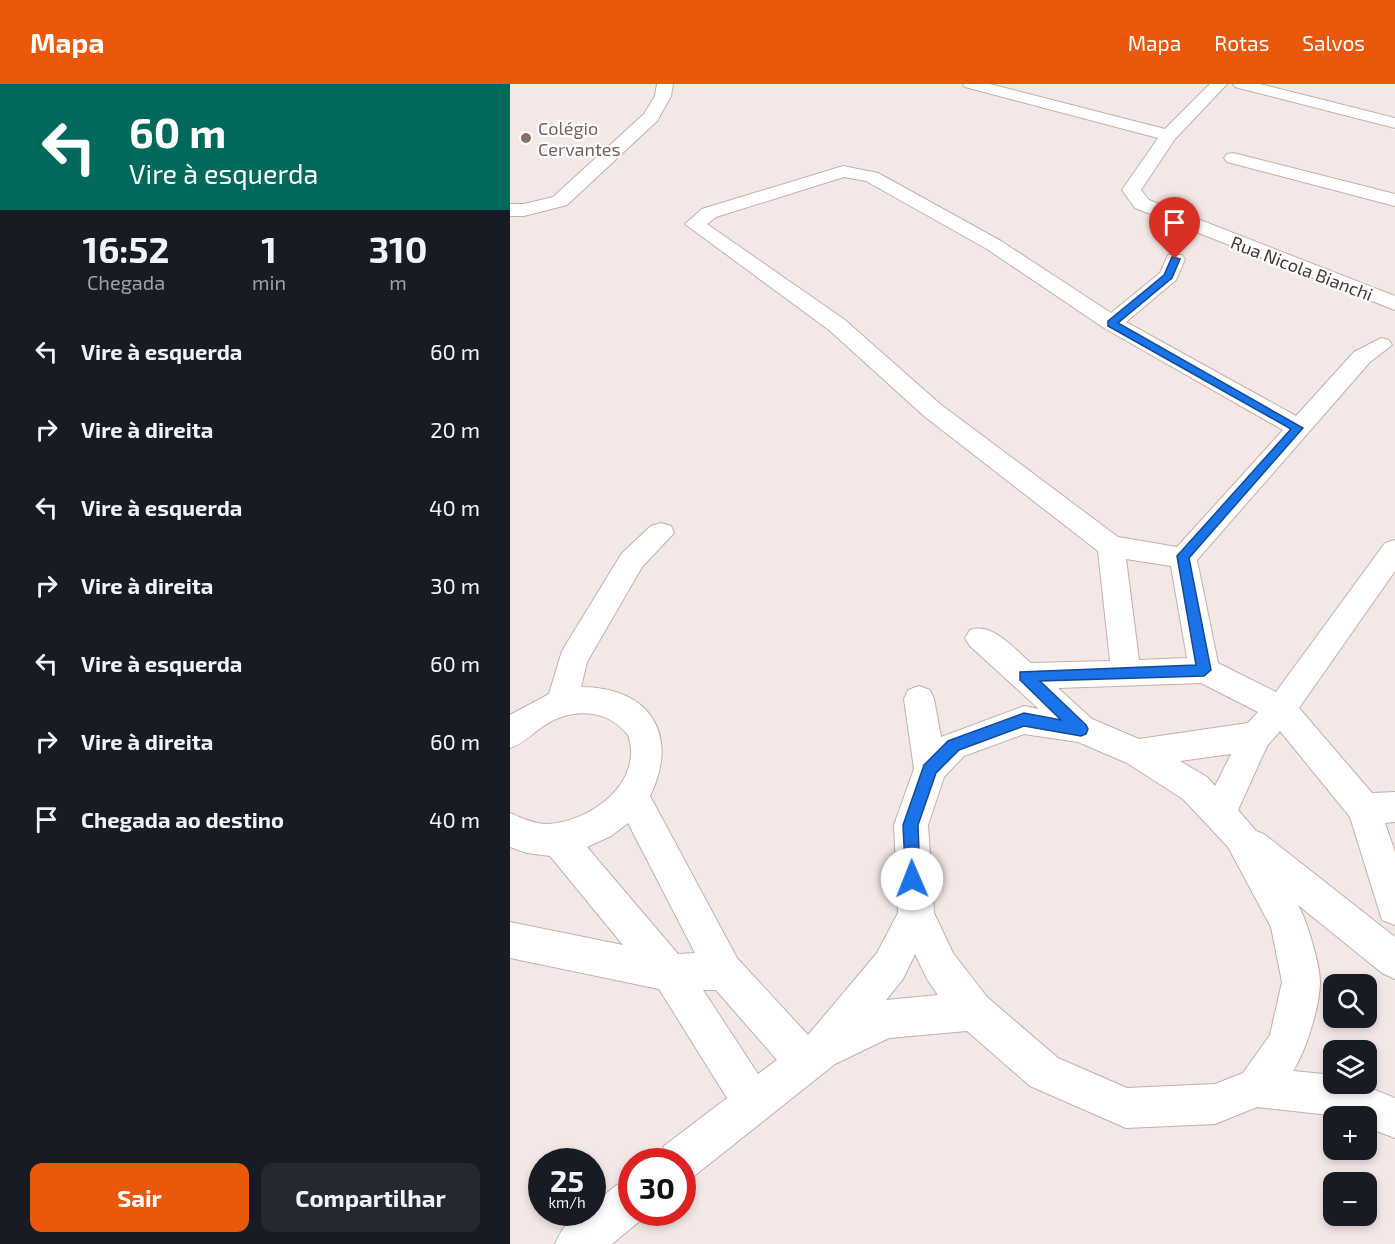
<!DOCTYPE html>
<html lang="pt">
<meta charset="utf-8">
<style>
:root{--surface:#171b24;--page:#242831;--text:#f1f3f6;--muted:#9ea1a6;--accent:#ea580c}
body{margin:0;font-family:"Exo 2",sans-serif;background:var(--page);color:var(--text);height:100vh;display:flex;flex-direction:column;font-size:22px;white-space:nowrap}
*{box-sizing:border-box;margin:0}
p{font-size:20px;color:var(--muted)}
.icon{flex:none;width:33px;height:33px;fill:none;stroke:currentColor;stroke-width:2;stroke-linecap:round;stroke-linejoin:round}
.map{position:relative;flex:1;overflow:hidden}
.drawer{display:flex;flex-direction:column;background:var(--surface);width:510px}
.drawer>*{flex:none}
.guide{background:#00695c;color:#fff;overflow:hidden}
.tools{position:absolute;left:813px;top:890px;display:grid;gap:12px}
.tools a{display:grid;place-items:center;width:54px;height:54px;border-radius:12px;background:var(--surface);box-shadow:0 3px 9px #0003;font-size:30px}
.speed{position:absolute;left:18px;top:1064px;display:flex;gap:12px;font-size:30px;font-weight:700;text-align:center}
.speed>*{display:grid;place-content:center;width:78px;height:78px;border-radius:50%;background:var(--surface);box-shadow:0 3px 9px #0003;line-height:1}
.speed small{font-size:15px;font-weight:400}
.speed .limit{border:9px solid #d22;background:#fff;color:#111}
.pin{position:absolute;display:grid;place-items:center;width:51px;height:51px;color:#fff;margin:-62px -26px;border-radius:50% 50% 50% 0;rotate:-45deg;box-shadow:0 0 6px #0007}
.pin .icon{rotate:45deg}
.me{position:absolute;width:66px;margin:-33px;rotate:359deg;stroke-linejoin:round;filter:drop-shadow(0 0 4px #0008)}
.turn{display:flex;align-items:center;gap:21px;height:126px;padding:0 30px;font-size:27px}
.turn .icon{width:78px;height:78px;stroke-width:2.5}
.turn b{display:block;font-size:42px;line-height:51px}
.eta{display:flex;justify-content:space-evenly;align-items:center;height:102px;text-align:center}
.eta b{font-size:36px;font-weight:700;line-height:42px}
.cta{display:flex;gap:12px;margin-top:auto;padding:12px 30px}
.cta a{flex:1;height:69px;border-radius:12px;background:var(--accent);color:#fff;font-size:24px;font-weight:700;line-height:69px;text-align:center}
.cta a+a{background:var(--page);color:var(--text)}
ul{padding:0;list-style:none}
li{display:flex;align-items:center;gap:18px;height:78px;padding:0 30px}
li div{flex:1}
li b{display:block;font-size:22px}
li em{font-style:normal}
header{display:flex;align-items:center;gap:36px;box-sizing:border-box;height:84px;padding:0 30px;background:var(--accent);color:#fff}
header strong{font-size:28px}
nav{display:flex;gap:33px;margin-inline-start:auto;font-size:21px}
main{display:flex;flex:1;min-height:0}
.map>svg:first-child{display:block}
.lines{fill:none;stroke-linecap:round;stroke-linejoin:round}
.minor-casing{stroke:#c4aeab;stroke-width:2}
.minor{fill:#fff;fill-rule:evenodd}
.route{fill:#1a73e8;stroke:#114b97;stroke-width:1.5}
.education-dot{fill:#8d6e63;stroke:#fff;stroke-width:2}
.labels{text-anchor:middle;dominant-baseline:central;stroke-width:4.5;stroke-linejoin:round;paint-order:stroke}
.far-education-label{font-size:18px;fill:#785e54;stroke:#fff;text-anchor:start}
.far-street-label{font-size:18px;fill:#483635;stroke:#fff}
</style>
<header>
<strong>Mapa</strong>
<nav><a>Mapa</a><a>Rotas</a><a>Salvos</a></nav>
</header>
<main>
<section class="drawer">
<div class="guide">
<div class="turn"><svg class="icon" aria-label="left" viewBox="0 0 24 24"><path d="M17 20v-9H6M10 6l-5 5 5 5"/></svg><div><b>60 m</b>Vire à esquerda</div></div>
</div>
<div class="eta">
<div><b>16:52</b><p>Chegada</p></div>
<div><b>1</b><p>min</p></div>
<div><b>310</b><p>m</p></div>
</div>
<ul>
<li><svg class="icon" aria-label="left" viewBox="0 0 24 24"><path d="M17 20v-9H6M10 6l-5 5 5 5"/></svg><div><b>Vire à esquerda</b></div><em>60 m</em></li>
<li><svg class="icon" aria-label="right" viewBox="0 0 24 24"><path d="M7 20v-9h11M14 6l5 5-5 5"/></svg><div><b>Vire à direita</b></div><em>20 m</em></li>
<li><svg class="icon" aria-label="left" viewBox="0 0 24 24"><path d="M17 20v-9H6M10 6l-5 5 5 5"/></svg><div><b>Vire à esquerda</b></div><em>40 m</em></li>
<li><svg class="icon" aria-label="right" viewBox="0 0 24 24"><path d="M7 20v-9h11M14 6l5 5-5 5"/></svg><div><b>Vire à direita</b></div><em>30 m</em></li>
<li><svg class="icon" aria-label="left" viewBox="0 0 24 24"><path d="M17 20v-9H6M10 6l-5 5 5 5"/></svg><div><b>Vire à esquerda</b></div><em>60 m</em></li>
<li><svg class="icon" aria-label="right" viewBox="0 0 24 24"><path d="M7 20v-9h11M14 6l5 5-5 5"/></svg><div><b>Vire à direita</b></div><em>60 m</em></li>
<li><svg class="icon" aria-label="arrive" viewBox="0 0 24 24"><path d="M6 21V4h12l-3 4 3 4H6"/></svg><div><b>Chegada ao destino</b></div><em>40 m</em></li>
</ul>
<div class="cta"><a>Sair</a><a>Compartilhar</a></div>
</section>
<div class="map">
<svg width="885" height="1160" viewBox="0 0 885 1160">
<rect width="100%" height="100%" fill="#f4e8e6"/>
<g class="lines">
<g class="minor-casing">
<g id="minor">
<polygon points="147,0 163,0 161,12 147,37 57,121 14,132 0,132 0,120 14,120 43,113 134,30 145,12"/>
<polygon points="453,0 480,0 655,45 700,0 717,0 665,55 631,106 639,116 885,212 885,226 625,124 612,106 648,54 455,3"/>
<polygon points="723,0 750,0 885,34 885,44 725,3"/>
<polygon points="723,69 885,110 885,122 717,78 714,74 717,70"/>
<path d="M333 82 368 89 491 157 601 229 650 189 658 171H672L675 175 666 196 616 238 786 332 844 268 871 254 879 256 882 261 860 278 687 476 708 579 766 608 875 459 885 456V487L789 624 862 709 885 708V738L875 739 885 768V841L872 836 840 733 770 647 757 662 728 726 746 747 754 750 885 853V895L872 889 788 821C797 836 810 881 810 898 810 922 796 967 783 987L824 991V999H848L885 1014V1054L856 1043V1032H829L747 1023 705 1040 616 1044 520 1002 457 947 379 954 325 980 184 1092 172 1096V1077H148L154 1062 217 1014 149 905 0 874V838L113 861 40 772 17 769 0 763V729C12 734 22 739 35 740 78 740 135 699 118 651 98 625 62 623 35 641 23 649 14 659 0 664V631L39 610 52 567 112 469 141 442 151 439 161 442 164 449 132 483 77 578 71 603C140 603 170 651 140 712L227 874 298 951 367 869 388 829 384 741 404 685 394 615 398 606 409 602 420 606 424 615 431 653 514 622 529 625 460 562 455 554 460 546C483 538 504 565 521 579L600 577 588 467 414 332 319 246 175 140 192 125ZM334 93 356 97 477 165 594 244 773 346 667 463 608 453 430 320 335 236 197 140 206 133ZM616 475 661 482 677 574 629 576ZM691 599 748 628 738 639 629 655 582 635 548 604ZM514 650 568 658 617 679 673 715 718 763 761 843 772 898 760 951 733 989 705 1000 617 1004 548 974 477 913 443 869 424 829 418 741 434 693 454 672ZM721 670 705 702 697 693 670 677ZM118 739 185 869 168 870 77 763 101 752ZM405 870 417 895 428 911 376 916 393 895ZM193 906H206L267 976 248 990Z"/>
<path d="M122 1095V1128H138L137 1131 102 1160H45C52 1144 63 1128 82 1128V1120L107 1101Z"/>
</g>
</g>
<use href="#minor" class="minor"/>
</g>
<polygon class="route" points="662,173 670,175 662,194 608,239 793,344 679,474 701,586 694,592 530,597 576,641 578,645 576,650 571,652 514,642 449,666 426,689 408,741 410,795 407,800 402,803 396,800 393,741 414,681 438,657 514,629 551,636 510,596 510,588 686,581 667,472 781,345 598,242 598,237 654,191"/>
<circle class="education-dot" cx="16" cy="54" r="6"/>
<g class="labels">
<g class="far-education-label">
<text x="28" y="44">Colégio<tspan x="28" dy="21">Cervantes</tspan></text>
</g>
<g class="far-street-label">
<text transform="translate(792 184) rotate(21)">Rua Nicola Bianchi</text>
</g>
</g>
</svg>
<div class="tools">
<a><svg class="icon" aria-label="search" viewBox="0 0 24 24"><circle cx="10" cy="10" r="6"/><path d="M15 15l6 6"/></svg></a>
<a><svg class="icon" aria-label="layers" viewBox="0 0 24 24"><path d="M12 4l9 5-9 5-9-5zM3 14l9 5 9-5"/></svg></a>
<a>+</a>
<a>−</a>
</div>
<div class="speed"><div>25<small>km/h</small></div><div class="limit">30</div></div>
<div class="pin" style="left:665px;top:175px;background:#d93025"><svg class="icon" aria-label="arrive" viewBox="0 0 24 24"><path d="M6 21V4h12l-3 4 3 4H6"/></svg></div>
<svg class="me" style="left:402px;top:795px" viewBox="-20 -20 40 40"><circle r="19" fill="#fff"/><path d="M0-13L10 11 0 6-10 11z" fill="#1a73e8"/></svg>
</div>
</main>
